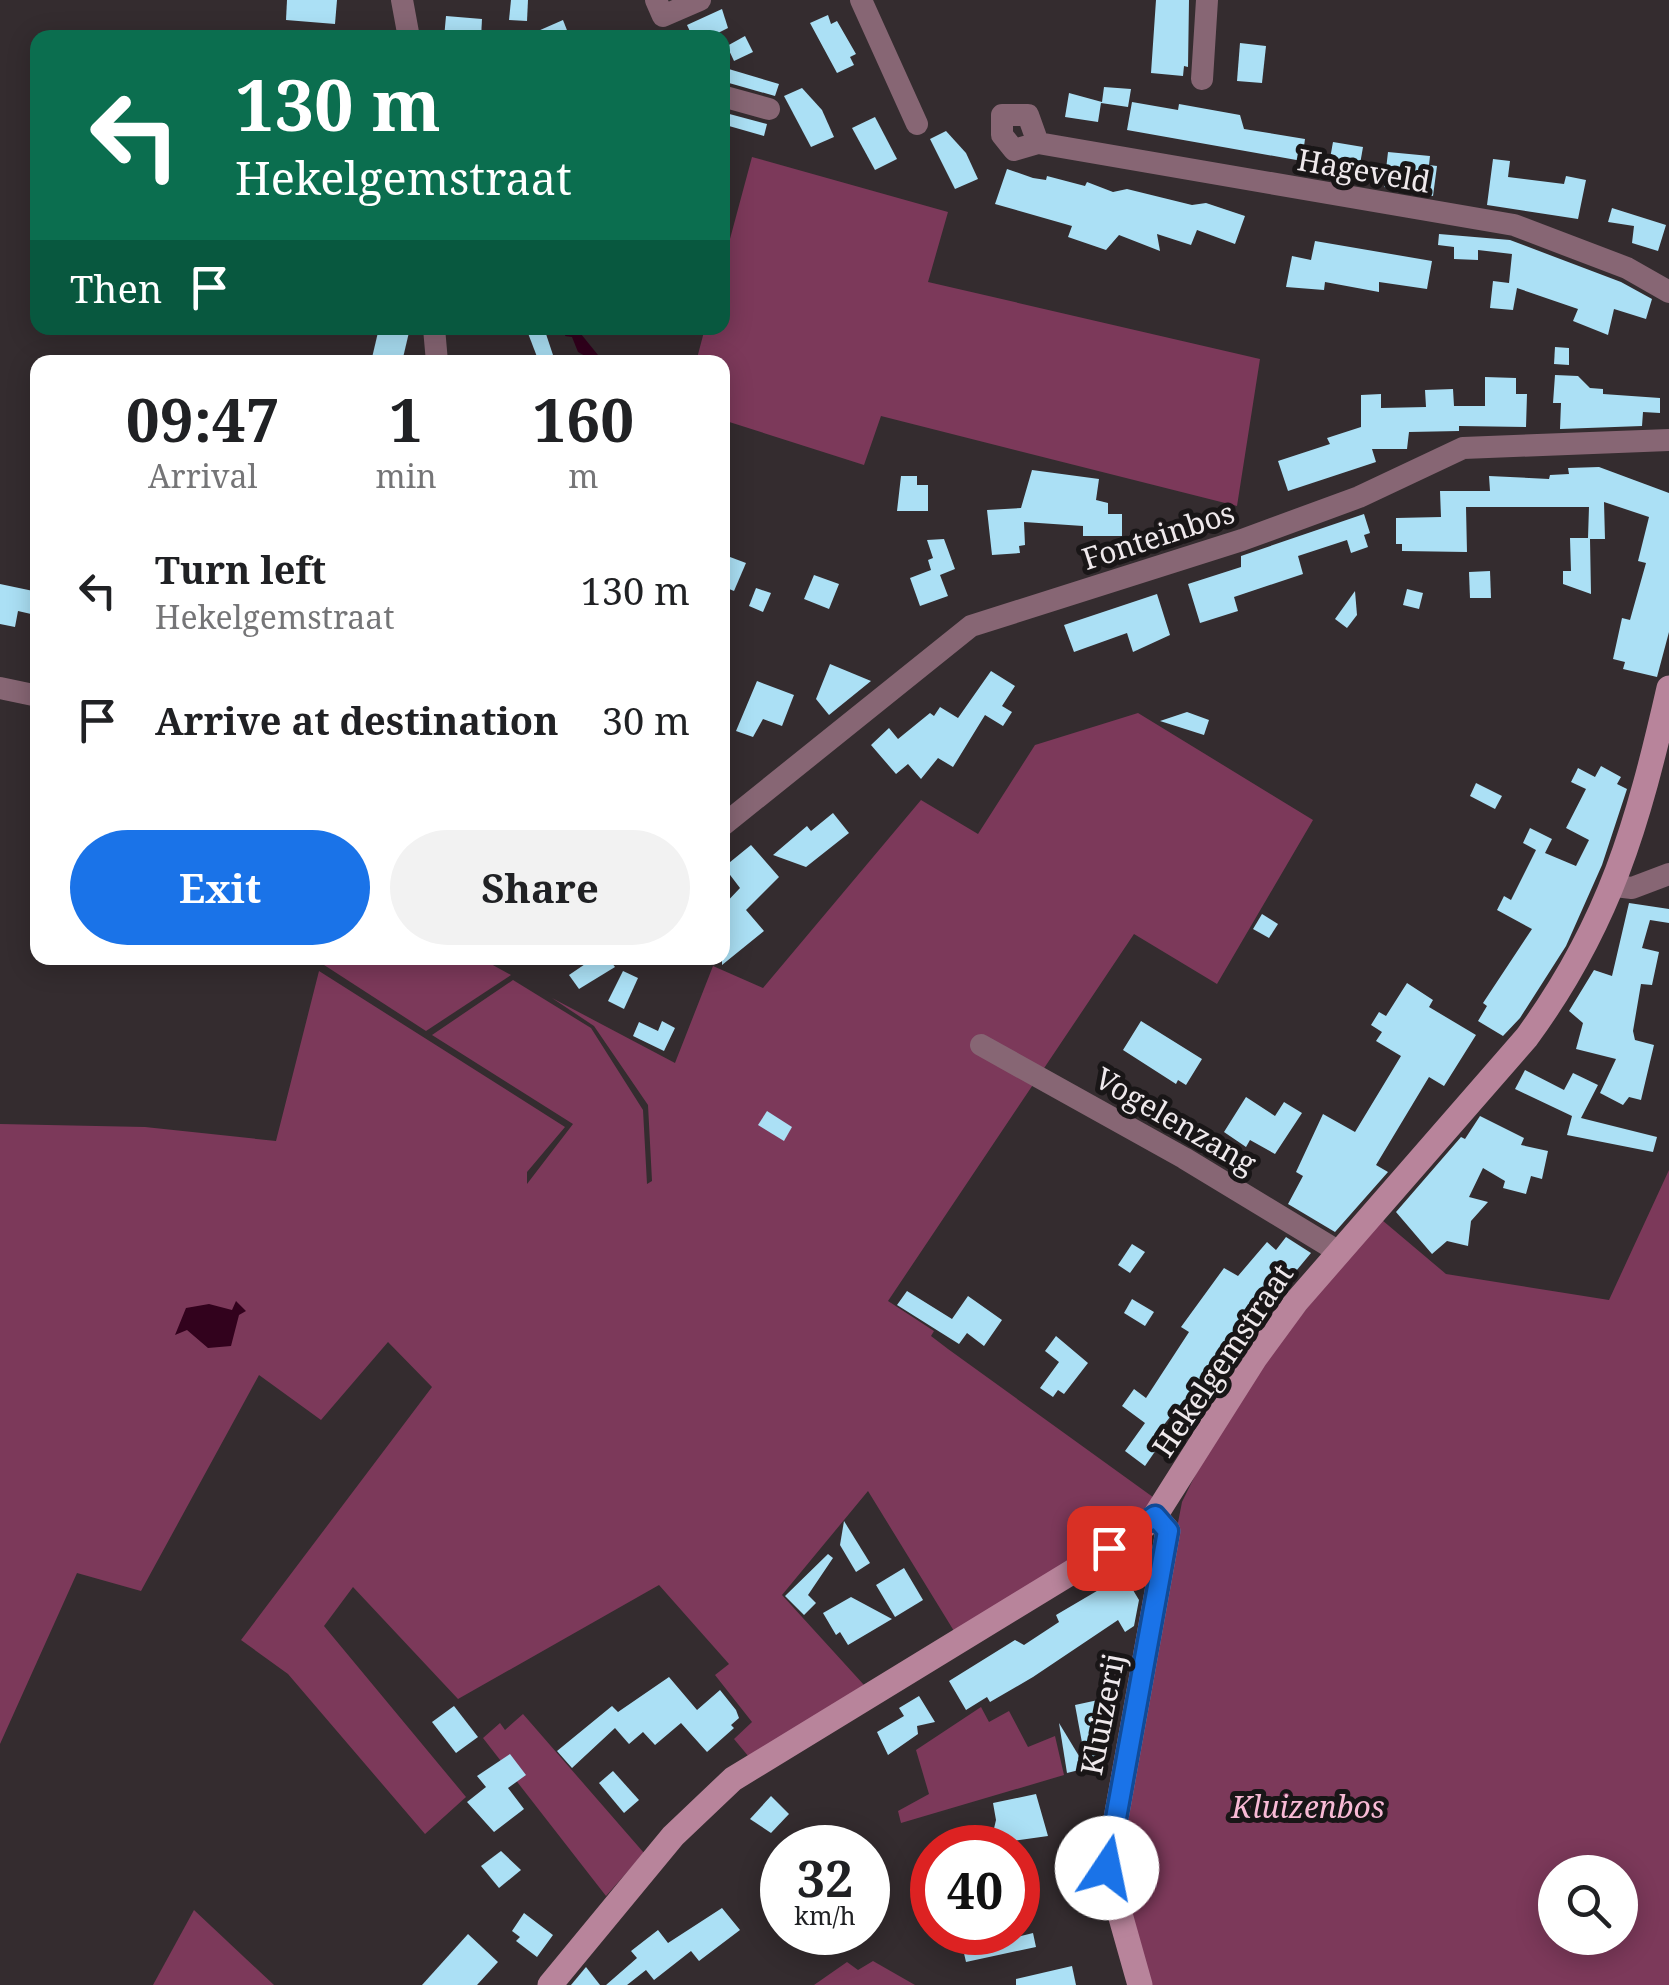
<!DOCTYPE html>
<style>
:root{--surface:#fff;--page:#f2f2f2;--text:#202124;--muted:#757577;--accent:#1a73e8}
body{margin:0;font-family:"Noto Serif",serif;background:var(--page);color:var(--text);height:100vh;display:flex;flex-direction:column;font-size:38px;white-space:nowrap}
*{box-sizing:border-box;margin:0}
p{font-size:32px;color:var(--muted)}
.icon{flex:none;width:55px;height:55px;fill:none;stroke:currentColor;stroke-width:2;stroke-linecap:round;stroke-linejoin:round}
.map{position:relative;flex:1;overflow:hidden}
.details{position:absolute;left:30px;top:355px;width:700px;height:610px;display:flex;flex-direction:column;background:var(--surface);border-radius:20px;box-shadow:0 5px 25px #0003}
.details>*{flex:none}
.hud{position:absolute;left:30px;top:30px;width:700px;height:305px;border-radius:20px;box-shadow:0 5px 25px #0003;background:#0b6e4f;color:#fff;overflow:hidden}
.buttons{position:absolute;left:1538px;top:1855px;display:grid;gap:20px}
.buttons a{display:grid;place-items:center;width:100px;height:100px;border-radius:50%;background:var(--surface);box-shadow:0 5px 25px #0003;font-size:50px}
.speed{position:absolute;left:760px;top:1825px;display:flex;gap:20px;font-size:50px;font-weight:700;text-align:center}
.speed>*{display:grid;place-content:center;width:130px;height:130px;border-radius:50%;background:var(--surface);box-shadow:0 5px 25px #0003;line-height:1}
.speed small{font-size:25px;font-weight:400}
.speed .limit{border:15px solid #d22;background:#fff;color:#111}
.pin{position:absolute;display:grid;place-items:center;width:85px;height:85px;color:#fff;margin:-42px;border-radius:20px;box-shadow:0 5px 15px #0006}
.me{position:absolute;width:110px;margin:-55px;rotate:11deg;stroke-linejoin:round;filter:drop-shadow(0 0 8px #0008)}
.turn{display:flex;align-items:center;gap:35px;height:210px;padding:0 40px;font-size:45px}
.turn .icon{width:130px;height:130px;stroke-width:2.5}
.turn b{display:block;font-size:70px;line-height:85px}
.then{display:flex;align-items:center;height:95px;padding:0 40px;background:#0003;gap:20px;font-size:38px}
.eta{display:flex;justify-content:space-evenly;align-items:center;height:170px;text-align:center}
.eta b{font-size:60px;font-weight:700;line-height:70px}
.action{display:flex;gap:20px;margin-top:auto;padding:20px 40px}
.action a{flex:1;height:115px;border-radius:60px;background:var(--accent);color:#fff;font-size:40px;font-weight:700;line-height:115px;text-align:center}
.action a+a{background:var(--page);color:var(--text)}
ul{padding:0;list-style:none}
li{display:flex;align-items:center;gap:30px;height:130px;padding:0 40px}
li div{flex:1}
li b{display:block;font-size:38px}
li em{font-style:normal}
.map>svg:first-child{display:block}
.green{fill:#7c395a;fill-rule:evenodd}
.water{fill:#32021d}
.building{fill:#abe0f5}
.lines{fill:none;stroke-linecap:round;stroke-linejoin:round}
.street{stroke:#876674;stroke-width:22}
.secondary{stroke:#b8849b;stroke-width:25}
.route-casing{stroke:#114b97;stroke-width:25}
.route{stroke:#1a73e8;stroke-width:18}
.labels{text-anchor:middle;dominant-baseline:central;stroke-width:10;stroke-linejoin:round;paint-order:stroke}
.street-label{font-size:30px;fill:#efe9ec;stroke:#191617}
.park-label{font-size:30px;font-style:italic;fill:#f8bad5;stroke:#191617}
</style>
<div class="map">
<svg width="1669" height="1985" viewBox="0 0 1669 1985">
<rect width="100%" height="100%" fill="#342c2f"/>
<g class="green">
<polygon points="752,157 948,212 928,282 1260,359 1237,506 881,416 864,465 723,420 722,362 696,362 705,328 722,328 723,265"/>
<polygon points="1138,713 1313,820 1217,984 1134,934 888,1301 934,1331 931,1336 948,1349 1157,1500 1142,1516 954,1631 868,1491 782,1595 864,1685 749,1757 734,1739 752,1722 715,1675 729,1664 659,1585 458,1699 353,1587 324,1626 466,1797 425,1834 288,1674 241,1640 432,1387 388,1342 321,1420 259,1375 141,1591 77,1573 0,1744 0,1124 145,1127 276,1141 319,971 565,1127 527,1172 527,1184 573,1124 432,1035 513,980 591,1028 643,1110 647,1184 652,1181 648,1105 594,1026 552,998 675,1063 713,966 763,988 921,800 978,834 1035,745"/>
<polygon points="322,958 480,958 511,975 426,1031 321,963"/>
<path d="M1669 1170V1985H1146L1113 1858 1182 1502C1231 1398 1306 1305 1382 1220L1446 1274 1609 1300ZM1555 1872H1620V1938H1555Z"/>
<polygon points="981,1707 989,1722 1009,1711 1028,1747 1055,1736 1064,1775 901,1823 898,1811 929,1794 916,1750"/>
<polygon points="523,1714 644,1853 606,1896 483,1738 500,1723 505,1730"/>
<polygon points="194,1910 274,1985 153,1985"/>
<polygon points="873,1961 915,1985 814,1985 847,1962 858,1970"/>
</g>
<g class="water">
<polygon points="568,328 577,329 598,355 596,362 578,352 572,337 565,336"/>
<polygon points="236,1301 246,1311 239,1315 231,1346 208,1348 187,1330 175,1335 186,1308 209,1304 232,1310"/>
</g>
<g class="building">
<polygon points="287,0 337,0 335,24 286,20"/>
<polygon points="511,0 528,0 527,21 509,20"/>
<polygon points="1156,0 1189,0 1188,67 1184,66 1183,76 1151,73"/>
<polygon points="722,9 728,28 708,38 693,38 687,25"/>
<polygon points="828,15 831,24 837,21 856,54 850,57 854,65 837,73 810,23"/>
<polygon points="446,16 482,19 481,38 444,38"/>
<polygon points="563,20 570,38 522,38"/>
<polygon points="745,36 753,52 734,61 727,46"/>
<polygon points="1240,43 1266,46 1262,83 1237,81"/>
<polygon points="722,67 779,84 775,96 722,81"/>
<polygon points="1104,87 1131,89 1128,107 1101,103 1098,122 1065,117 1069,93 1102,102"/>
<polygon points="802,88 822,110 834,137 811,147 784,96"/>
<polygon points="1132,102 1178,110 1179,104 1240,115 1244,129 1305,139 1302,161 1127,130"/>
<polygon points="722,112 767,124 764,136 722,124"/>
<polygon points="875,117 897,159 875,170 852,128"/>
<polygon points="946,131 966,153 978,179 955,189 930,139"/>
<polygon points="1333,142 1363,147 1359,170 1329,164"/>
<polygon points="1388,152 1430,156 1429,165 1437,166 1433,196 1384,187"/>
<polygon points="1493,159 1510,161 1508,177 1564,184 1566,176 1586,180 1578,219 1487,205"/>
<polygon points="1007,169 1033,178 1046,180 1047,176 1085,186 1087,182 1113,192 1127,189 1192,205 1206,203 1245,216 1235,244 1197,230 1191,245 1157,234 1160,251 1119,235 1106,250 1068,237 1072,226 995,204"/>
<polygon points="1612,208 1666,225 1658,251 1632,243 1634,226 1608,222"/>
<polygon points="1439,234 1510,240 1621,282 1652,299 1646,319 1614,309 1608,335 1573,321 1578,309 1517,288 1513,310 1490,308 1493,281 1509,283 1512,254 1478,250 1478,260 1454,259 1454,247 1438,245"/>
<polygon points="1315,241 1432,261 1427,289 1379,282 1379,292 1325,282 1324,290 1286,287 1292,256 1311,260"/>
<polygon points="379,328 410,328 402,362 371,362"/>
<polygon points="526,328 544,328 554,358 539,362"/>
<polygon points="1555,347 1569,348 1569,365 1554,364"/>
<polygon points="1555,375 1578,376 1590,388 1603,389 1603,394 1660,398 1660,413 1643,412 1642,426 1560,429 1561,403 1553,403"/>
<polygon points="1485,377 1516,378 1516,394 1527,394 1526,427 1459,426 1459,431 1409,432 1407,449 1372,449 1376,462 1288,491 1278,461 1330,444 1327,438 1361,427 1361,395 1381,394 1381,408 1426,407 1425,390 1453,389 1454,406 1485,406"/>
<polygon points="1599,467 1669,493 1669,632 1657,677 1623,669 1625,662 1613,659 1622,618 1630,620 1646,563 1638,561 1649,517 1604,502 1605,539 1590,539 1591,594 1563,584 1563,571 1571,571 1570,538 1588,538 1589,507 1466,507 1467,552 1402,551 1402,544 1396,544 1396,518 1441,517 1440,491 1490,491 1489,476 1549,479 1550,475 1569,474 1568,468"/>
<polygon points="1032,470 1099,479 1096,500 1108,503 1108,514 1122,514 1122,536 1083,536 1083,526 1024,522 1025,545 1019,546 1020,553 992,555 987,510 1021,508"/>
<polygon points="901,476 917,476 917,485 928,485 928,511 897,511"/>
<polygon points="1364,514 1370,533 1364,535 1368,547 1351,553 1347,540 1298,556 1303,574 1234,597 1238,611 1200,623 1188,584 1241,567 1241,556"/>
<polygon points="944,539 955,569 940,575 948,596 920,606 910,578 931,570 928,560 933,558 927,540"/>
<polygon points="722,554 746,563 734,591 722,586"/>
<polygon points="1490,571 1491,598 1470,598 1469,572"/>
<polygon points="814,575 839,584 829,609 804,599"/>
<polygon points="0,584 38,592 38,609 32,607 31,614 18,611 15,627 0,624"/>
<polygon points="756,588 771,593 763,612 749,606"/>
<polygon points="1407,589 1423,593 1419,609 1403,605"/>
<polygon points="1355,591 1357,615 1347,628 1335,619"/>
<polygon points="1157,594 1170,635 1133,652 1127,633 1074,652 1064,625"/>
<polygon points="830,664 871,681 829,715 816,699"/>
<polygon points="991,671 1015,686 1002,706 1012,712 1003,726 985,715 953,767 938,758 921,779 908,764 896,774 871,745 889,728 898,739 930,713 934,716 940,707 958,718"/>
<polygon points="757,681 794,695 782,726 763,719 753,737 736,731"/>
<polygon points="1187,712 1209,720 1204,735 1160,721"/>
<polygon points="1601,766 1621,777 1617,784 1627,789 1602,865 1566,946 1520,1018 1503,1036 1478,1021 1487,1006 1483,1003 1532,929 1497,910 1504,896 1511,900 1536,850 1523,843 1530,828 1552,839 1545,853 1576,866 1589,840 1566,828 1586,789 1571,782 1578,768 1595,777"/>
<polygon points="1476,783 1502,796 1495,809 1470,796"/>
<polygon points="833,813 849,833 806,867 773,855 807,826 811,831"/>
<polygon points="751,845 779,877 746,910 764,931 722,965 722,907 740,888 724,867"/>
<polygon points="1629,903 1669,909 1669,923 1650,920 1642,948 1659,952 1652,985 1641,984 1633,1031 1635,1040 1654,1045 1641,1100 1629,1097 1623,1105 1600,1093 1616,1059 1576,1049 1583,1023 1569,1011 1594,970 1612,976"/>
<polygon points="1262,914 1278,924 1269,938 1253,929"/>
<polygon points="594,958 608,958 615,967 579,989 569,975"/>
<polygon points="623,971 638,978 624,1009 608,1001"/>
<polygon points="1407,983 1433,1000 1429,1007 1476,1035 1444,1086 1429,1077 1376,1165 1388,1172 1335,1232 1288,1204 1303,1176 1296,1172 1323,1114 1355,1132 1401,1056 1376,1041 1382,1032 1371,1025 1379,1012 1386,1016"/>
<polygon points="662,1021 675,1028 664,1051 633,1036 639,1022 658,1031"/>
<polygon points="1141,1021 1202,1059 1186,1085 1178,1080 1176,1084 1123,1050"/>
<polygon points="1525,1070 1564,1090 1573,1073 1598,1085 1581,1118 1657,1137 1653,1152 1567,1135 1572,1116 1515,1089"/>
<polygon points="1246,1097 1275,1116 1284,1102 1302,1113 1275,1154 1250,1140 1246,1147 1224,1132"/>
<polygon points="767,1111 792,1127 784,1141 758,1125"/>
<polygon points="1480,1116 1524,1138 1521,1145 1548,1151 1542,1179 1531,1176 1526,1194 1503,1188 1505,1181 1483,1168 1469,1197 1488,1202 1471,1221 1468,1246 1447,1241 1432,1254 1396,1212 1461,1137 1465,1139"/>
<polygon points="1286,1237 1311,1253 1262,1312 1266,1315 1188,1429 1170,1417 1148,1445 1156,1450 1145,1466 1125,1451 1145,1423 1122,1406 1134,1389 1146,1398 1189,1332 1181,1327 1224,1268 1238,1276 1267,1242 1276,1250"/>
<polygon points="1132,1244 1145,1252 1130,1273 1118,1265"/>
<polygon points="907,1291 952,1319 968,1296 1002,1320 984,1346 967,1333 959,1344 897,1305"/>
<polygon points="1132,1299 1154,1312 1145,1326 1124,1313"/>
<polygon points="1056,1336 1088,1363 1064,1394 1058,1390 1053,1397 1040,1388 1059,1362 1045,1351"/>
<polygon points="844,1521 870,1563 856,1572 840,1545"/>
<polygon points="828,1554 833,1558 808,1595 816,1603 804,1615 785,1596"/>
<polygon points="904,1568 923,1600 895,1617 876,1585"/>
<polygon points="1124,1575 1139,1600 1134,1626 1125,1632 1118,1620 1033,1677 990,1702 987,1697 966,1710 949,1681 1015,1640 1024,1645 1059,1622 1056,1615"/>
<polygon points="851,1597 892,1619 848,1645 840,1632 836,1635 823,1613"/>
<polygon points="669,1677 697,1710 720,1690 736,1710 739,1718 731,1725 734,1728 707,1752 681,1723 655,1745 643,1732 629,1744 615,1728 572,1768 557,1751 612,1706 618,1712"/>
<polygon points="919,1696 935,1722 917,1726 918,1734 888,1755 877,1732 904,1716 899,1708"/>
<polygon points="1112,1697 1100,1756 1085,1759 1075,1705"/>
<polygon points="454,1706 478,1737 456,1753 432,1722"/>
<polygon points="1059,1723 1082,1761 1083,1769 1067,1773"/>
<polygon points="510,1754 526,1775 508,1788 524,1809 494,1832 467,1802 486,1787 477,1776"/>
<polygon points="613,1771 639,1800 624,1813 599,1783"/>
<polygon points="1036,1794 1048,1836 999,1843 992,1837 996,1820 993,1803"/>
<polygon points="771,1796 789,1814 771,1833 750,1819"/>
<polygon points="501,1851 521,1870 499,1888 481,1866"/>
<polygon points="932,1884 932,1898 920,1903 916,1889"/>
<polygon points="722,1908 740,1930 699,1961 691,1951 654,1980 646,1970 627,1985 606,1985 637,1958 631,1951 658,1930 668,1943"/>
<polygon points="524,1913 553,1935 537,1957 516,1941 520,1937 512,1931"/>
<polygon points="983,1932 1013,1932 1009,1939 1033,1933 1036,1947 966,1962 963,1949 986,1944"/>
<polygon points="468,1934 498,1962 477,1985 422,1985"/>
<polygon points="1072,1966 1076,1985 1016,1985 1016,1979"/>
<polygon points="586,1967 600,1985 571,1985"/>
</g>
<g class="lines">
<g class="street">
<polyline points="402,0 409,38"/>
<polyline points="656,0 663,16 700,0"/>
<polyline points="861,0 917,124"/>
<polyline points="1202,79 1207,0"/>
<polyline points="722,96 769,109"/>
<polyline points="1038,143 1028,115 1002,115 1002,135 1014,150 1038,143 1514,225 1627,268 1669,292"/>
<polyline points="434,328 437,362"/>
<polyline points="0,688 38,696"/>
<polyline points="722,826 971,626 1242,540 1359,497 1463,448 1669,440"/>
<polyline points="1615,886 1632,888 1669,874"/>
<polyline points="981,1045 1184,1158 1339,1252"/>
</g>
<g class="secondary">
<path d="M550 1985 673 1836 733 1779 1139 1531 1155 1516 1255 1358 1296 1302 1527 1037C1610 923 1638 824 1669 688"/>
<polyline points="1140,1985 1107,1868 1168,1531 1155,1516"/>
</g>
</g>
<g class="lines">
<g class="route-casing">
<polyline id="route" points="1107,1868 1168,1531 1155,1516 1109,1548"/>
</g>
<use href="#route" class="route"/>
</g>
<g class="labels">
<g class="street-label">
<text transform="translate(1364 170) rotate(10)">Hageveld</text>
<text transform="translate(1158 535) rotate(-18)">Fonteinbos</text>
<text transform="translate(1176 1120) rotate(30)">Vogelenzang</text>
<text transform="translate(1222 1360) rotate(-56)">Hekelgemstraat</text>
<text transform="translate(1102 1714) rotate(-79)">Kluizerij</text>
</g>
<g class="park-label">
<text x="1308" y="1806">Kluizenbos</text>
</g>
</g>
</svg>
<div class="buttons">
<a><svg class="icon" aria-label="search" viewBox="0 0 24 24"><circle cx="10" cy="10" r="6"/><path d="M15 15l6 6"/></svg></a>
</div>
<div class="speed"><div>32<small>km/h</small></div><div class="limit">40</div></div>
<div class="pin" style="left:1109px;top:1548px;background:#d93025"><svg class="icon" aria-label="arrive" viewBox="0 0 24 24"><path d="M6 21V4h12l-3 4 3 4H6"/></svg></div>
<svg class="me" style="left:1107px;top:1868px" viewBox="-20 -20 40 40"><circle r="19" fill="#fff"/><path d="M0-13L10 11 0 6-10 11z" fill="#1a73e8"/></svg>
<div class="hud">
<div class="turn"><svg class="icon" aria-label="left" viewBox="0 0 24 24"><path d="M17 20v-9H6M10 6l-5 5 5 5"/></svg><div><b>130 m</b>Hekelgemstraat</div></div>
<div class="then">Then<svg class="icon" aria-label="arrive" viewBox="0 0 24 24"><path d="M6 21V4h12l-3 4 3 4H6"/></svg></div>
</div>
<section class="details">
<div class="eta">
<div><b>09:47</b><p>Arrival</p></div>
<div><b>1</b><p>min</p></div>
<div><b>160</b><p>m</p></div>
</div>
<ul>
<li><svg class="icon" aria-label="left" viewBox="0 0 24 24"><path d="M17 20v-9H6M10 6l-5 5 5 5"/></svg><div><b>Turn left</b><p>Hekelgemstraat</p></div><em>130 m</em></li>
<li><svg class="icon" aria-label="arrive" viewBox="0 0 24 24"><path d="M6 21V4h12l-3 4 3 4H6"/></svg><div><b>Arrive at destination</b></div><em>30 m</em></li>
</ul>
<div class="action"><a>Exit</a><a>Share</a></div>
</section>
</div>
